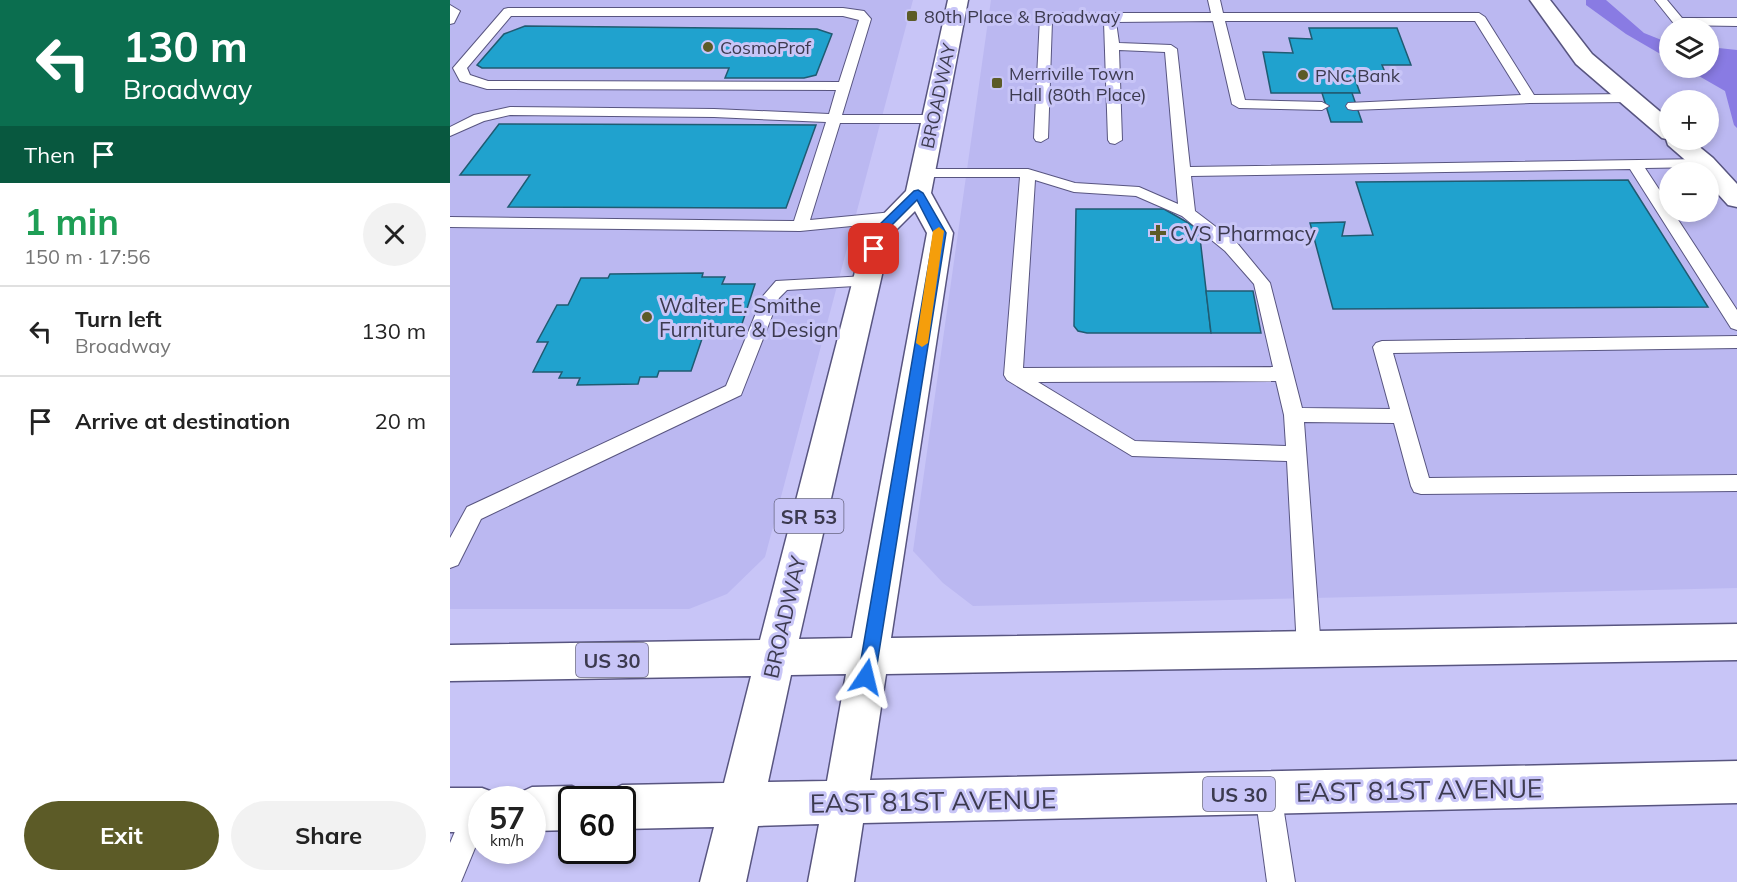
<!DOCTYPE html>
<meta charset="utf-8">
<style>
:root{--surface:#fff;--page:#f2f2f2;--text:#222;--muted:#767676;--line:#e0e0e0;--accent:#5c5b27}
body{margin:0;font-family:Mulish,sans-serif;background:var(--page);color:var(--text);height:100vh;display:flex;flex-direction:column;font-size:22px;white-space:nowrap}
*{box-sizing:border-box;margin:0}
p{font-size:20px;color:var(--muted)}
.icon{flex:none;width:33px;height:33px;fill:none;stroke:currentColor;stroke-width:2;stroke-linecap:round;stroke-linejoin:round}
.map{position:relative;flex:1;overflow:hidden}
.drawer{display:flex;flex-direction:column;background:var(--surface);width:450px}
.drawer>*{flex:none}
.banner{background:#0b6e4f;color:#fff;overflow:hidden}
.tools{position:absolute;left:1209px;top:18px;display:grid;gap:12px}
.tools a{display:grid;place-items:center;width:60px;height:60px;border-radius:50%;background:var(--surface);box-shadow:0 3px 9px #0003;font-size:30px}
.speed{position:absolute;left:18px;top:786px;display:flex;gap:12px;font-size:30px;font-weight:700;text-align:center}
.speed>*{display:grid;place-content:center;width:78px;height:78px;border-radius:50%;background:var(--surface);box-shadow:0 3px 9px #0003;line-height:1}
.speed small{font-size:15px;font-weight:400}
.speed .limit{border:3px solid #111;border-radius:9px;background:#fff;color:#111}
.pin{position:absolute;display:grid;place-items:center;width:51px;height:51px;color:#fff;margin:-26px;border-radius:12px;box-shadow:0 3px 9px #0006}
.me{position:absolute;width:66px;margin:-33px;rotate:10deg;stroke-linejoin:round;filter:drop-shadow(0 0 4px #0008)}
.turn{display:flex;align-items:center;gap:21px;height:126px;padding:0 24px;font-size:27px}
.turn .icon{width:78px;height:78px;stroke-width:2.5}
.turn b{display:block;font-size:42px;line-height:51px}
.then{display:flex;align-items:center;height:57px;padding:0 24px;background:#0003;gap:12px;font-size:22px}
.round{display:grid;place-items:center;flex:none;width:63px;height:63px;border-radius:32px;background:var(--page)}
.head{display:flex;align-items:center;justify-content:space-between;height:102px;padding:0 24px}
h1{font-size:36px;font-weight:700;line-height:45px;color:#1e9e55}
.button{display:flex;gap:12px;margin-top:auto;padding:12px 24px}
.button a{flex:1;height:69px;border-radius:36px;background:var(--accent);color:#fff;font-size:24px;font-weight:700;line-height:69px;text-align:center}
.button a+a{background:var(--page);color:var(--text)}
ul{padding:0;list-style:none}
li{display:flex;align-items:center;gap:18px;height:90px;padding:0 24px;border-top:2px solid var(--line)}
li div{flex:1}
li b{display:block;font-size:22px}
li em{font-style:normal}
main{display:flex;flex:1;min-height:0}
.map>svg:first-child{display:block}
.built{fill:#bbb8f1;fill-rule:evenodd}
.water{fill:#897be3}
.building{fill:#20a2ce;stroke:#205b72;stroke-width:1.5}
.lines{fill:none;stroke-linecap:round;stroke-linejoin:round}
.lane-casing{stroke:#585580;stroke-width:2}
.street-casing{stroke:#585580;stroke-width:3}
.primary-casing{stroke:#585580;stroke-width:3}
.lane{fill:#fff;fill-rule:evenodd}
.street{fill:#fff;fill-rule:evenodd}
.primary{fill:#fff;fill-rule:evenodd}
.route{fill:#1a73e8;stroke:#114b97;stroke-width:1.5}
.slow{fill:#f59e0b}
.poi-dot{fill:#5c5b27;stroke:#c8c5f7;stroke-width:2}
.labels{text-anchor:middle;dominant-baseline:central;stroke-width:6;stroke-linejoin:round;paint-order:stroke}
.far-poi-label{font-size:18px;fill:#3c3a4f;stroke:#c8c5f7;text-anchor:start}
.far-street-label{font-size:18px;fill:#3c3a4f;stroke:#c8c5f7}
.shield{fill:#c8c5f7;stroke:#666481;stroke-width:1.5}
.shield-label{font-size:20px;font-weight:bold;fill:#3c3a4f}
.poi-label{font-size:21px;fill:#3c3a4f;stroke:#c8c5f7;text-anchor:start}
.street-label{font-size:21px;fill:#3c3a4f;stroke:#c8c5f7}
.near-street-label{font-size:26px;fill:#3c3a4f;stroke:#c8c5f7}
</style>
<main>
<section class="drawer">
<div class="banner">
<div class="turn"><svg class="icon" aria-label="left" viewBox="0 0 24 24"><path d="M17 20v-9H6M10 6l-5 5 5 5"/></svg><div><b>130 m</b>Broadway</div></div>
<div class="then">Then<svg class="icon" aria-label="arrive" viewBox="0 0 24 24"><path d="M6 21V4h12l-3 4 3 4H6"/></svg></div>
</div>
<div class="head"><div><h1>1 min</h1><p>150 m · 17:56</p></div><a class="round"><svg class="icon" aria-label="close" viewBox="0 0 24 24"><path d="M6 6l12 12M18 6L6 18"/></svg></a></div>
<ul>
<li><svg class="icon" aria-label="left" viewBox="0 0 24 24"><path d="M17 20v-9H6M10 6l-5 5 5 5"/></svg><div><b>Turn left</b><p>Broadway</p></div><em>130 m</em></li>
<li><svg class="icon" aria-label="arrive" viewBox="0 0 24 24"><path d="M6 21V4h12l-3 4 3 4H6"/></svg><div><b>Arrive at destination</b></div><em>20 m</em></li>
</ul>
<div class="button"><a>Exit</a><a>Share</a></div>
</section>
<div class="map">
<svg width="1287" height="882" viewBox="0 0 1287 882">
<rect width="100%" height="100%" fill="#c8c5f7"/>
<g class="built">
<polygon points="0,0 463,0 315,557 277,594 239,609 0,609"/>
<path d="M541 0H1287V588L523 606 493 583 463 551ZM1220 28H1258V68H1220ZM1220 100H1258V140H1220ZM1220 172H1258V212H1220Z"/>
</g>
<g class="water">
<polygon points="1136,0 1156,0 1194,33 1219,43 1219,59 1176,34 1136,5"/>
<polygon points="1259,47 1287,50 1287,128 1284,125 1275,91 1235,68 1258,68"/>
</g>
<g class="building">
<polygon points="75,26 367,29 382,34 366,75 354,78 275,78 279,68 32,68 27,65 54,34"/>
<polygon points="859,28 947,28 961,65 932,65 937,77 904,76 910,93 821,93 813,52 843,53 839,38 862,39"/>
<polygon points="872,93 902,93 912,122 881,122"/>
<polygon points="49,124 366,125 336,208 58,207 80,175 10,175"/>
<polygon points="1178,180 1258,307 883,309 860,223 895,222 892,236 923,235 906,182"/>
<polygon points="626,209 714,209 749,229 761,333 637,333 628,331 624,326"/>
<polygon points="253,273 252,277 275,277 272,284 305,284 290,330 255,330 241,371 209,371 207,377 190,377 188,384 127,385 130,378 109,378 112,372 83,372 98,342 87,342 107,305 118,305 131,278 158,278 160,274"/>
<polygon points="756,291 803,291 811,333 761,333"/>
</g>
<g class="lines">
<g class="lane-casing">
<g id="lane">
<path d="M758 0H770L773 13H1029L1035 17 1084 95 1179 94 1186 98 1179 102 1080 103 903 110 898 109 896 106 898 103 1071 95 1025 21H775L795 100 872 102 879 106 872 110 789 108 782 104 763 21 666 22 669 43 721 45 727 49 740 167 1254 159 1261 163 1254 167 1195 168 1220 206V212H1223L1287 310V330L1281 328 1180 169 741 176 745 211 787 243 820 283 852 408 940 409 923 347 926 343 932 341 1287 336V348L943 353 979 478 1287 475V491L971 494 964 492 961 486 944 423 854 422 871 649 867 656 859 659 851 656 847 649 837 461 682 456 557 380 554 375 570 177H472L465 173 472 169H578L625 183 689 187 728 204 715 52 669 50 672 140 665 144 660 143 658 140 654 22 602 21 598 138 591 142 586 141 584 138 590 17 596 13H761ZM585 180 624 192 686 196 732 216 775 251 804 284 823 367 573 368ZM826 381 834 415 836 446 685 441 588 382Z"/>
<polygon points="1205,0 1217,0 1232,18 1287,18 1287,26 1225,25"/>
<polygon points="0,5 10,11 4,23 0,24"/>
<path d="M58 8H393L414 11 421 19 392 115H482L489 119 482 123H390L360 220 443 212 449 214 451 217 443 222 350 231 0 227V217L344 221 376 122 264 117 60 115 34 121 0 136V127L24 115 60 107 264 109 379 114 386 90 37 89 10 81 3 68 54 9ZM61 16H393L409 20 389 82 38 81 20 75 17 68Z"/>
<polygon points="416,276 422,277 424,281 422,285 337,290 329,298 291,395 31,519 8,565 0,568 0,538 17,507 276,386 313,296 326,281"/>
<polygon points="818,780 827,784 831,793 845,882 817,882 805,793 809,784"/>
<polygon points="27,797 33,800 32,831 11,882 0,882 0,843 18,801"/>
</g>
</g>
<g class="street-casing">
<polygon id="street" points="1080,0 1100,0 1142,54 1220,120 1220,140 1241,140 1263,158 1287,184 1287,207 1278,205 1258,183 1258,172 1249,172 1218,145 1216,139 1212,138 1126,64"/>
</g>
<g class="primary-casing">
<g id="primary">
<path d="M498 0H518L481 193 503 233 441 638 1287 624V660L436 674 420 780 1287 761V803L413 823 404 882H358L369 824 308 826 296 882H250L264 827 172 829V800H153L157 792 172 785 274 783 301 676 0 681V645L310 640 415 233 456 191ZM465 211 477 233 402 638 349 639 441 235ZM396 674 377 781 318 782 341 675Z"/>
<polygon points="122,786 137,793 140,800 122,800 122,830 82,831 82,800 64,800 67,794 82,787"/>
<polygon points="0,788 32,788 48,794 50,800 32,800 32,832 0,832"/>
</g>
</g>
<use href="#lane" class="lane"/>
<use href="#street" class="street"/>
<use href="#primary" class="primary"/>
</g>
<polygon class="route" points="468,190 473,193 496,233 425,677 422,683 416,685 411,683 408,677 484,233 467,200 433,234 428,251 420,251 418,249 424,230 464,191"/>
<polygon class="slow" points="489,227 494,231 478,343 472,347 466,343 483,231"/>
<g class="poi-dot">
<rect x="456" y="10" width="12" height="12" rx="3"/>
<circle cx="258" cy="47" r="6"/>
<circle cx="853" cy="75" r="6"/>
<rect x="541" y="77" width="12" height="12" rx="3"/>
<path d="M705 224h6v6h6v6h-6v6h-6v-6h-6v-6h6z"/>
<circle cx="197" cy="317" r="6"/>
</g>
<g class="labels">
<g class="far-poi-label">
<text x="474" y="16">80th Place &amp; Broadway</text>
<text x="270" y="47">CosmoProf</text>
<text x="559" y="73">Merriville Town<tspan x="559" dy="21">Hall (80th Place)</tspan></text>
<text x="865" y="75">PNC Bank</text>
</g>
<g class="far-street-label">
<text transform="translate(488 96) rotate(-78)">BROADWAY</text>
</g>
<g class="shield">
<rect x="324.5" y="499" width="69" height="34" rx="4.5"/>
<rect x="126" y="643" width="72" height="34" rx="4.5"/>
<rect x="753" y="777" width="72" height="34" rx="4.5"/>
</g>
<g class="shield-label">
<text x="359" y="516">SR 53</text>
<text x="162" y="660">US 30</text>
<text x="789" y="794">US 30</text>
</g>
<g class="poi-label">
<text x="720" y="233">CVS Pharmacy</text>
<text x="209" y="305">Walter E. Smithe<tspan x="209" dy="24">Furniture &amp; Design</tspan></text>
</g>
<g class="street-label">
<text transform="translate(334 617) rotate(-77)">BROADWAY</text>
</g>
<g class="near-street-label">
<text transform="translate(969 790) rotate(-1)">EAST 81ST AVENUE</text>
<text transform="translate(483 801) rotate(-1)">EAST 81ST AVENUE</text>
</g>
</g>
</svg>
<div class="tools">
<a><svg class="icon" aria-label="layers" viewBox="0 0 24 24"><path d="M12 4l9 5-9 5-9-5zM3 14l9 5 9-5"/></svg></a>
<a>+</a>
<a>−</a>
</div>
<div class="speed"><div>57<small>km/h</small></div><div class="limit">60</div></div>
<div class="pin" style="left:424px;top:249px;background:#d93025"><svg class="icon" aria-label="arrive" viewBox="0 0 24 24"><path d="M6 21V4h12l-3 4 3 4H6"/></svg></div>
<svg class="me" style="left:416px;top:677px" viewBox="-20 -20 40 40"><path d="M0-17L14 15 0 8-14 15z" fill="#1a73e8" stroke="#fff" stroke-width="4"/></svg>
</div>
</main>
